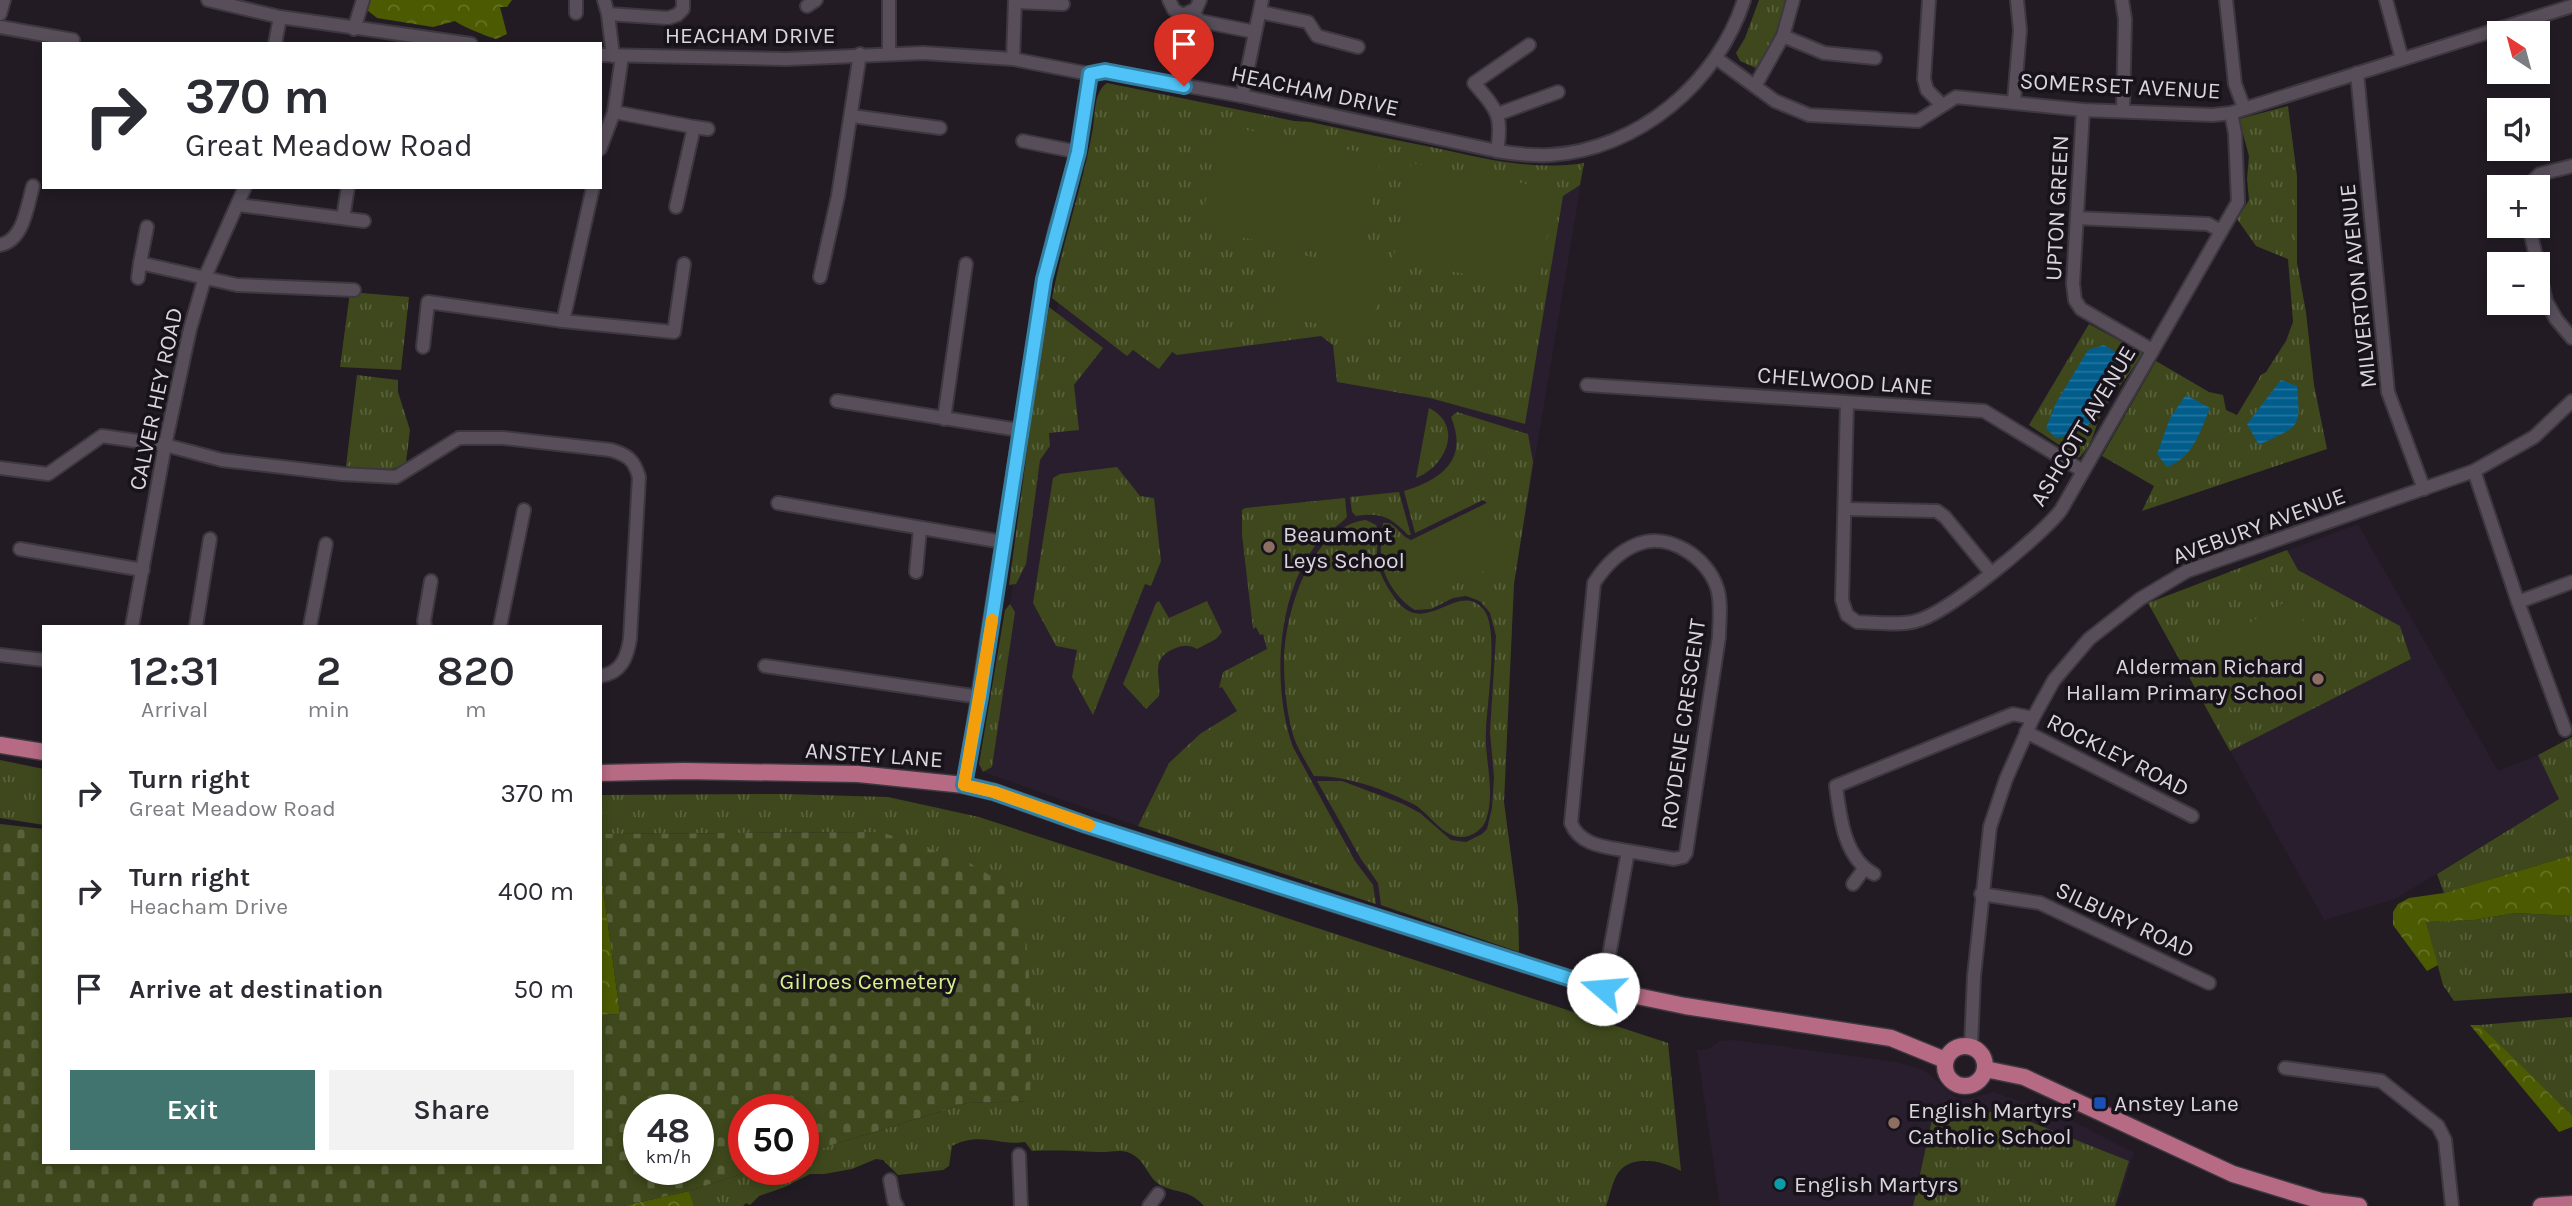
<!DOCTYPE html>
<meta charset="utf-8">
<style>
:root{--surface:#fff;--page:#f2f2f3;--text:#2b2b33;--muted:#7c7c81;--accent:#42746f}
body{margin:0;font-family:Karla,sans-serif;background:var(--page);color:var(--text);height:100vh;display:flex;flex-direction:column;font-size:26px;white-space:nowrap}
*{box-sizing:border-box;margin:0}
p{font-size:23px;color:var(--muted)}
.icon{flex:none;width:38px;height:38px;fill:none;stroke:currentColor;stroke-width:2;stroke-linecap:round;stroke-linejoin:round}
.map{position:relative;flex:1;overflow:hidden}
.details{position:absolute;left:42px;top:625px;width:560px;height:539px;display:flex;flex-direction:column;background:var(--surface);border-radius:0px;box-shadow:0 4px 10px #0003}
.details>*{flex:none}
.top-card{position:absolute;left:42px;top:42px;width:560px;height:147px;border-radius:0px;box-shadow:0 4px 10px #0003;background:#fff;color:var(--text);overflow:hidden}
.needle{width:46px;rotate:324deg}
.tools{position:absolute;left:2487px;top:21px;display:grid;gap:14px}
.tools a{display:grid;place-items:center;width:63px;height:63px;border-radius:0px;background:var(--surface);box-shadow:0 4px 10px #0003;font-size:35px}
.speed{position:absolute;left:623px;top:1094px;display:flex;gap:14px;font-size:35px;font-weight:700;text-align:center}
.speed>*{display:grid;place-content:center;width:91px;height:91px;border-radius:50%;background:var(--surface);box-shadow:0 4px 10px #0003;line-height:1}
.speed small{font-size:18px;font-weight:400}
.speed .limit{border:10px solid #d22;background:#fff;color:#111}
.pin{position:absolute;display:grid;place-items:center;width:60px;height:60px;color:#fff;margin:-72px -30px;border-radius:50% 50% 50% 0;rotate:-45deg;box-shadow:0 0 7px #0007}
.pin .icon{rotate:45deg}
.me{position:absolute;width:77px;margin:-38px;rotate:288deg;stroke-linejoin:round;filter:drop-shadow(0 0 5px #0008)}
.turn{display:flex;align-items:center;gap:24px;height:147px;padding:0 28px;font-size:32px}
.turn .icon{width:91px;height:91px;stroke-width:2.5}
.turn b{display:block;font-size:49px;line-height:60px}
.eta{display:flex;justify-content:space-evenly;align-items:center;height:119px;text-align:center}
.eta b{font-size:42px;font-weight:600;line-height:49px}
.button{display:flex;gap:14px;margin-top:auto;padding:14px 28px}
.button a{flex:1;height:80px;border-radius:0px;background:var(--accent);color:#fff;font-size:28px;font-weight:600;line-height:80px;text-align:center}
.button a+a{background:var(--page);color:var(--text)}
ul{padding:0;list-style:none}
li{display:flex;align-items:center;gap:21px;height:98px;padding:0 28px}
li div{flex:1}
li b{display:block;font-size:26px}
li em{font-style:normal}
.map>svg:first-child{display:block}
.built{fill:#291e2d}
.grass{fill:url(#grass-tufts)}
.forest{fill:url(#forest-crowns)}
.cemetery{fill:url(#cemetery-stones);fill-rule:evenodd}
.pitch{fill:#3e481c}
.water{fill:url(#water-rules)}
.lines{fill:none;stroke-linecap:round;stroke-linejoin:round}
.minor-casing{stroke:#3d383f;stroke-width:16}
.major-casing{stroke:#3d383f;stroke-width:19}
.minor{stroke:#574e5a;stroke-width:12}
.major{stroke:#b66a83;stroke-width:16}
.route-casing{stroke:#337fa1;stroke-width:18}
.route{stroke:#4fc3f7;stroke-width:12}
.slow{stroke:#f59e0b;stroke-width:12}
.education-dot{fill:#8d6e63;stroke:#18121b;stroke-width:2.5}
.transit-dot{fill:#1a4fb4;stroke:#18121b;stroke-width:2.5}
.culture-dot{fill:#0f9aa8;stroke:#18121b;stroke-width:2.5}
.labels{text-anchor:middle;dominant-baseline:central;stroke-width:7;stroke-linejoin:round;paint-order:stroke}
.street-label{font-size:23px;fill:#dad5dc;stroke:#18121b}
.poi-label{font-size:23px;fill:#dad5dc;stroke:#18121b;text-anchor:start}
.park-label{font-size:23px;fill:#d7f287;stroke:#18121b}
</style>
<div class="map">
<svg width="2572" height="1206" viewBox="0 0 2572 1206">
<defs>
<pattern id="grass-tufts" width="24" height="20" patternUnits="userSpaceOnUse" patternTransform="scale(1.75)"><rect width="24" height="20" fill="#3e481c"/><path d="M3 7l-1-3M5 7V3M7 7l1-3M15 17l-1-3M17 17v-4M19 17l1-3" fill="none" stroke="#59623c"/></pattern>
<pattern id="forest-crowns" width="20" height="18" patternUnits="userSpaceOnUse" patternTransform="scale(1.75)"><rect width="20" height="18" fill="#4c5b01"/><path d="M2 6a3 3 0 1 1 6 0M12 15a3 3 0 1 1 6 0" fill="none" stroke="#657225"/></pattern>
<pattern id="cemetery-stones" width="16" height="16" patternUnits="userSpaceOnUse" patternTransform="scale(1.75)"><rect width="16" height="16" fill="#3e481c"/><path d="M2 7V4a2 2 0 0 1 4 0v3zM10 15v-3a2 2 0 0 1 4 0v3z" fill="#59623c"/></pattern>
<pattern id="water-rules" width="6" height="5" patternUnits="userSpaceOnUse" patternTransform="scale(1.75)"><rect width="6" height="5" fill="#005d8c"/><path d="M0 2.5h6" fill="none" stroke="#25739c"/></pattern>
</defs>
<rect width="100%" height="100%" fill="#221b24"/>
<g class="built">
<polygon points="1391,148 1581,182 1514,584 1504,803 1518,908 1519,952 1123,821 983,772 1058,303"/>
<polygon points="2358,524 2498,771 2538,755 2559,799 2395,899 2324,920 2148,603"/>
<polygon points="1734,1040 1896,1062 1924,1070 1956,1098 1970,1099 1993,1092 2063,1116 2134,1153 2117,1206 1720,1206 1697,1050 1708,1049 1720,1041"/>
</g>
<g class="grass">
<polygon points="1759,0 1786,0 1778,28 1758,69 1740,61 1736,53 1745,38"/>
<path d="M1107 83 1294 121 1310 122C1352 131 1394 140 1436 148 1486 159 1533 171 1584 163L1580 185 1563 196 1525 424 1430 398 1337 382 1333 345 1321 336 1177 355 1172 352 1159 369 1133 350 1127 356 1052 298C1063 240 1083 185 1093 128 1095 114 1094 91 1107 83Z"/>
<polygon points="2288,106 2297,176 2297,263 2306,312 2314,385 2327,449 2142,511 2154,486 2102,456 2156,361 2209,392 2223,395 2226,410 2237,415 2261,375 2266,372 2286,341 2293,322 2288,259 2256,246 2237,219 2249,200 2247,179 2249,156 2239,119"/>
<polygon points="350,292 409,297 401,370 340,367"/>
<polygon points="1049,307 1103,348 1074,385 1079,430 1049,433 1050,446 1040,460 1026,564 1016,584 1009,585 1033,406"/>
<path d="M2089 324 2142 353C2131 375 2113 391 2102 413 2093 431 2094 443 2079 458L2029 425Z"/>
<path d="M357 375 398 380V392L410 430 406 462C388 476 366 470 346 466Z"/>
<path d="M1429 408C1464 426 1446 466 1416 478Z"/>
<path d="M1457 412 1528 434 1533 462 1514 584 1504 802 1518 908 1519 952 1381 905 1378 883 1361 859 1317 781H1342L1403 804 1420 813 1451 840 1466 842 1482 834 1487 829 1492 808 1494 777 1490 732 1496 636 1490 613 1480 601 1466 596 1453 598 1431 609 1415 610C1398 600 1383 578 1381 558 1380 547 1382 534 1383 523 1396 521 1399 536 1411 540L1391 550 1487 503 1483 500 1415 533 1404 491C1441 480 1469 460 1451 417Z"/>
<polygon points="1117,467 1140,496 1154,498 1161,561 1151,586 1145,584 1093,715 1072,677 1077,650 1056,646 1033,603 1053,478 1060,474"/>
<path d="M1399 492 1411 535H1408C1391 517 1381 512 1356 516L1352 512 1350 497Z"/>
<path d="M1345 498 1347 517C1337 527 1324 534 1315 546 1276 598 1272 688 1293 747L1355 861 1373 885 1376 904 1138 826 1169 763 1200 734 1237 711 1222 687 1219 688 1223 672 1267 649 1263 634 1260 635 1256 627 1253 629 1242 535V510L1245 508Z"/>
<path d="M1366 520 1376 525 1378 529C1380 542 1374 553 1378 566 1381 576 1386 585 1392 594 1424 645 1457 577 1484 610 1499 629 1487 704 1486 730 1484 759 1496 790 1486 820 1483 829 1472 837 1462 837 1443 838 1430 814 1415 805 1384 789 1348 776 1314 776 1307 764 1299 751 1294 738 1287 716 1284 686 1284 663 1284 615 1310 526 1366 520Z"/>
<polygon points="2287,550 2298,570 2400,626 2411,659 2230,751 2148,603"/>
<path d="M1159 601 1169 618 1207 601 1222 632 1216 639 1197 649C1190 645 1183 645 1176 648 1148 658 1162 677 1159 696L1146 709 1123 684 1156 603Z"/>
<polygon points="1010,604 1015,612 992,767 983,772 979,764 1005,610"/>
<polygon points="2572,737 2572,855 2444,893 2437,874 2559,799 2538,755"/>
<polygon points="0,760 44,769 44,825 0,818"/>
<path d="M784 794 888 797 979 817 1668 1043 1681 1171C1664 1161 1632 1153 1618 1173 1612 1182 1610 1196 1606 1206H1204C1189 1189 1178 1194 1160 1185 1149 1179 1146 1163 1135 1156 1123 1147 1112 1153 1098 1152 1076 1151 1055 1150 1032 1151L1025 1142C999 1146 980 1131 952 1146L949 1166 943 1170 898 1175 883 1160 876 1159 852 1169 824 1174H810L785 1187 759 1196 750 1205 746 1203 743 1206H694L689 1191 757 1169H803V1154L968 1103 1030 1101 881 832 600 834V795Z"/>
<polygon points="2515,913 2572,916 2572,993 2454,1001 2443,985 2426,922 2474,920"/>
<polygon points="2572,1017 2572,1116 2571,1117 2480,1025"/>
<polygon points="1935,1106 1975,1118 1998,1109 2129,1161 2115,1206 1913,1206"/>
</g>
<g class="forest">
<path d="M362 0H512L507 7H500L507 34 496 39C486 36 461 26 455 21L433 27 377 18 367 10Z"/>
<polygon points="2572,855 2572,916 2515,913 2474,920 2426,922 2438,965 2427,971 2393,925 2393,912 2398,904 2409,898 2444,893"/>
<polygon points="600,865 620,1014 600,1015"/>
<polygon points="2480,1025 2572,1116 2572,1127 2559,1132 2470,1025"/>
<polygon points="689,1191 694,1206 623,1206"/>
</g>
<path class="cemetery" d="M0 824 44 829V1162H600V1015L620 1014 600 865V834L881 832 968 862 1019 893C1032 961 1032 1031 1030 1101L968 1103 803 1154V1110H744V1169H757L689 1191 623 1206H0ZM639 1110H698V1169H639Z"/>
<g class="pitch">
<polygon points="1221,125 1381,156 1360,261 1200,229"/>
<polygon points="1411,163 1555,189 1538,287 1393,261"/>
<polygon points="1283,252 1382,269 1370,333 1271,315"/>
<polygon points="1487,503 1513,557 1416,603 1391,550"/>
<polygon points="2290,599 2323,656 2231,710 2198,653"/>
</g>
<g class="water">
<path d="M2104 345 2117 353C2116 377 2102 421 2078 432 2071 435 2063 436 2056 438L2046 428 2056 403 2088 350Z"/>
<path d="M2281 380 2297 386C2301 431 2299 425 2259 445L2247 424Z"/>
<path d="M2186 395 2210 408C2200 432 2193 458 2167 467L2157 454 2170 418Z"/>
</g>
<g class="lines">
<g class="minor-casing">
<g id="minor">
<polyline points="208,0 280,17 471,44"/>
<polyline points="576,0 576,13"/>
<polyline points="604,0 608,14 613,56"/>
<polyline points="889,0 889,53"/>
<polyline points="1169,0 1174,10 1183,15 1196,9 1200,0"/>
<polyline points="1929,0 1924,79 1927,90 1941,104"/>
<polyline points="2122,0 2125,19 2123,111"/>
<polyline points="2226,0 2235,84 2244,108"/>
<polyline points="2386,0 2402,59"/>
<polyline points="1015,2 1063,4"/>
<polyline points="807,6 816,0"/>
<polyline points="1192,12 1200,21 1255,32"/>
<polyline points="1260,12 1308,22 1317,36 1358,47"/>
<polyline points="0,14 4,0"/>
<polyline points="608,14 668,18 677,15 683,9 683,0"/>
<polyline points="0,27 73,40"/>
<polyline points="354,29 363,0"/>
<polyline points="1783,36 1824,53 1875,58"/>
<polyline points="275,44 280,17"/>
<path d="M600 55 787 59 923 53 1013 59 1090 74 1105 71 1242 96 1497 151C1515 154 1532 156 1550 155 1638 150 1718 82 1744 0"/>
<polyline points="1716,58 1775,101 1809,115 1918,121 1956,97 2083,110 2213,115 2231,113 2572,6"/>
<polyline points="1013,59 1015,0"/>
<polyline points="2357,73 2388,392 2424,489"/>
<polyline points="1755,86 1783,36 1793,0"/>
<polyline points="1242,96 1262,0"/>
<polyline points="2014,101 2020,30 2017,0"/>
<polyline points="2083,110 2073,284 2075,300 2081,309 2152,350"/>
<polyline points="614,112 694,127 676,207"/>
<polyline points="1498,114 1558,92"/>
<polyline points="852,116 940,128"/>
<polyline points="694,127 708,129"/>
<polyline points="1023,141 1078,152"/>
<polyline points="600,149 614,112 622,56"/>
<path d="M1497 151C1503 115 1497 110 1474 83L1529 45"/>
<polyline points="2527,187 2540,174 2572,166"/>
<polyline points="239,205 364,221"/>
<polyline points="343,218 348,187"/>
<polyline points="2077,218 2208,224 2221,231"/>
<polyline points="2529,226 2546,301 2556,319 2572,338"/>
<path d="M0 245C24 240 27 206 33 186"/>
<polyline points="140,263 147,227"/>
<polyline points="820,277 838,196 860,54"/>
<polyline points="138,278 140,263 237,285 354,290"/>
<polyline points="563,321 593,187"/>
<polyline points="423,347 428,302 563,321 674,332 684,264"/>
<polyline points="1587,385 1984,411 2083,471"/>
<polyline points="837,401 1019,430"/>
<path d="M1847 403 1842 600 1847 615 1857 622C1875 622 1898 626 1916 621 1947 614 2041 536 2061 510L2238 202 2235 133 2231 113"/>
<polyline points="944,419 966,264"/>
<path d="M0 468 48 474 102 436 165 445 222 460 342 474 396 477 459 438H503L611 450C627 455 634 459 639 477L630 639C627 658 621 673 600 676"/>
<polyline points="2474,471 2518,602 2565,730"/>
<polyline points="778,503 1003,542"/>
<polyline points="1845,509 1937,511 1945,517 1991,573"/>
<polyline points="20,549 143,570"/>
<polyline points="916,572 920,529"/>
<polyline points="2518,602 2572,582"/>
<polyline points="132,626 165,445 190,329 205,277 245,187"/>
<polyline points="196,626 210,539"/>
<polyline points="310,626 326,544"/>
<polyline points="425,626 424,621 431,581"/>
<polyline points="500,626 524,510"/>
<polyline points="0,655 44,660"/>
<polyline points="765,666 980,697"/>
<polyline points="2026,732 2192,816"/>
<polyline points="964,785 1044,279 1055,231 1078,152 1090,74"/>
<path d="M1874 874C1844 858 1840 817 1836 786L2013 714 2033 718"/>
<polyline points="1853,884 1864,869"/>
<polyline points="1981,894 2040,903 2209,983"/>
<path d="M1603 989 1628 851C1607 847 1580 846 1571 823L1594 583C1605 566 1619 551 1638 544 1669 532 1708 558 1717 588 1722 603 1719 622 1719 637L1686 853 1683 857 1674 859 1628 851"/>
<polyline points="1971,1045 1974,976 1990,827 2006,779 2033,718 2054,680 2089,639 2140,599 2187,571 2474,471 2534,437 2572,401"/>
<polyline points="2285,1068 2381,1081 2438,1126 2445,1140 2452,1206"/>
<polyline points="1019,1155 1021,1206"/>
<polyline points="890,1180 894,1201 897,1206"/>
<polyline points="1149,1206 1158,1194"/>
</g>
</g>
<g class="major-casing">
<g id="major">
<polyline points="0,745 44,752"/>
<polyline points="600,773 684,771 858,774 964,785 994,792 1087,825 1603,989 1685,1006 1891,1038 1945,1060"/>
<circle cx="1965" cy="1066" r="20"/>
<polyline points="1985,1069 2024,1077 2233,1174 2321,1201 2359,1206"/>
<polyline points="2541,1206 2572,1204"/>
</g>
</g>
<use href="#minor" class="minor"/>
<use href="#major" class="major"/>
</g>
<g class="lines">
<g class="route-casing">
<polyline id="route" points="1184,86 1105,71 1090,74 1078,152 1044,279 980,697 964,785 994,792 1087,825 1603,989"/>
</g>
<use href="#route" class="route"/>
<polyline class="slow" points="992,620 964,785 994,792 1089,825"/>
</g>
<g class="education-dot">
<circle cx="1269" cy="547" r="7"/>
<circle cx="2318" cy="679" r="7"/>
<circle cx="1894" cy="1123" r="7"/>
</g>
<rect class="transit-dot" x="2093" y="1096" width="14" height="14" rx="3.5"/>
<circle class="culture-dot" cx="1780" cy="1184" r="7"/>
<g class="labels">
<g class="street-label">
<text x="750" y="35">HEACHAM DRIVE</text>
<text transform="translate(2120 86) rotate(3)">SOMERSET AVENUE</text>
<text transform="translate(1315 91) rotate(12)">HEACHAM DRIVE</text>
<text transform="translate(2057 208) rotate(-87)">UPTON GREEN</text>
<text transform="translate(2358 286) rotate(-96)">MILVERTON AVENUE</text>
<text transform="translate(1845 381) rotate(4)">CHELWOOD LANE</text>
<text transform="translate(156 399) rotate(-78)">CALVER HEY ROAD</text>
<text transform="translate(2083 426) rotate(-59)">ASHCOTT AVENUE</text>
<text transform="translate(2259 526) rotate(-20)">AVEBURY AVENUE</text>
<text transform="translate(1683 724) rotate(-82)">ROYDENE CRESCENT</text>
<text transform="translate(874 755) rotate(4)">ANSTEY LANE</text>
<text transform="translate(2118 755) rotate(27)">ROCKLEY ROAD</text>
<text transform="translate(2125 920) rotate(25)">SILBURY ROAD</text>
</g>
<g class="poi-label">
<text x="1283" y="534">Beaumont<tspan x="1283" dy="26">Leys School</tspan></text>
<text x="2304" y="666" text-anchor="end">Alderman Richard<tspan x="2304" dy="26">Hallam Primary School</tspan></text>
<text x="2114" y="1103">Anstey Lane</text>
<text x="1908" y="1110">English Martyrs'<tspan x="1908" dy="26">Catholic School</tspan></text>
<text x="1794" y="1184">English Martyrs</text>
</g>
<g class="park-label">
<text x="868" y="981">Gilroes Cemetery</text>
</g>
</g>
</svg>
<div class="tools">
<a><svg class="needle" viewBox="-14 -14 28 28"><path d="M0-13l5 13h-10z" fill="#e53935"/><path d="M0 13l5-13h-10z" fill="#7c7c81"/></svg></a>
<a><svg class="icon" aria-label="sound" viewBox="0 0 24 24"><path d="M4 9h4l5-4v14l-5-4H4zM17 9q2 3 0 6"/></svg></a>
<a>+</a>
<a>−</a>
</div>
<div class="speed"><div>48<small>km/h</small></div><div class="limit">50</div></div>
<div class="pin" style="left:1184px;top:86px;background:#d93025"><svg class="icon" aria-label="arrive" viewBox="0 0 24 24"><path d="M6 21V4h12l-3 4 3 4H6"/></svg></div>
<svg class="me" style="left:1603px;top:989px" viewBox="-20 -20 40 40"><circle r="19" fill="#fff"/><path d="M0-13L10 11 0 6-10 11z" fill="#4fc3f7"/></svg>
<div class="top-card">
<div class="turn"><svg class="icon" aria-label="right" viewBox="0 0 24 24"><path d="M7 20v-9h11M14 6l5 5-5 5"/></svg><div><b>370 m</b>Great Meadow Road</div></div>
</div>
<section class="details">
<div class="eta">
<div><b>12:31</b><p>Arrival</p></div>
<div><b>2</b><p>min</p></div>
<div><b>820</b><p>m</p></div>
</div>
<ul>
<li><svg class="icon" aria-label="right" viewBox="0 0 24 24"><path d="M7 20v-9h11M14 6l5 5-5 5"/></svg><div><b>Turn right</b><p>Great Meadow Road</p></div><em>370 m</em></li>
<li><svg class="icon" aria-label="right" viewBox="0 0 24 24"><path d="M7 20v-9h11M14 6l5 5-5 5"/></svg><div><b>Turn right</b><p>Heacham Drive</p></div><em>400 m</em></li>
<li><svg class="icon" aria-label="arrive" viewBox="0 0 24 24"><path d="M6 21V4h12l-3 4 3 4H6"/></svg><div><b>Arrive at destination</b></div><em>50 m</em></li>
</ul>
<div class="button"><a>Exit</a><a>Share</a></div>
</section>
</div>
